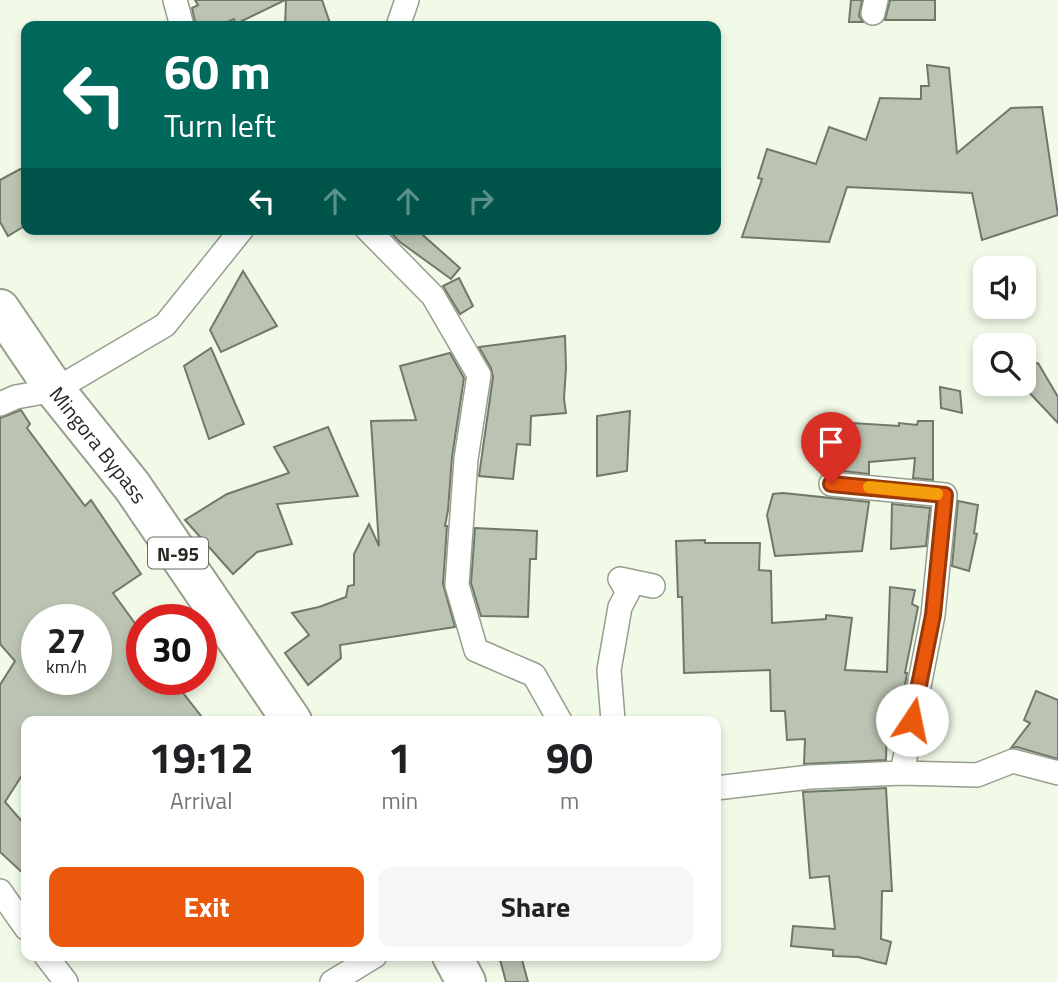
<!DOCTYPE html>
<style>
:root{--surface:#fff;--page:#f6f6f6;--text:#202124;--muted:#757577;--accent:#ea580c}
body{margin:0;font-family:"Titillium Web",sans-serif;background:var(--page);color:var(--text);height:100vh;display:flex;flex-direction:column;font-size:26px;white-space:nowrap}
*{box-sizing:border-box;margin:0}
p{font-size:23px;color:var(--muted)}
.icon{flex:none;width:38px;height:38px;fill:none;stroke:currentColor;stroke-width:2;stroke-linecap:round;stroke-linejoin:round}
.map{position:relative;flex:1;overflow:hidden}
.drawer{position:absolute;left:21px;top:716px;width:700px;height:245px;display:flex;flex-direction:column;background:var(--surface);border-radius:14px;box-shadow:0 4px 10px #0003}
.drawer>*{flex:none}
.banner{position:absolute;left:21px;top:21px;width:700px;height:214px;border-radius:14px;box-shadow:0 4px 10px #0003;background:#00695c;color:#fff;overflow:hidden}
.buttons{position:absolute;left:973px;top:256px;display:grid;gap:14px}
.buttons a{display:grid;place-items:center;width:63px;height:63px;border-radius:14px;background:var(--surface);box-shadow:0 4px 10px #0003;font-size:35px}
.speed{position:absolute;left:21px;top:604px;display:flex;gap:14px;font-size:35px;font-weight:700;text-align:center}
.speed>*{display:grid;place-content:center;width:91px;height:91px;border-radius:50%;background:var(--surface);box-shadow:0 4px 10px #0003;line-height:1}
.speed small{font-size:18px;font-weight:400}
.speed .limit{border:10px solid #d22;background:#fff;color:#111}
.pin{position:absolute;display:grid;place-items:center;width:60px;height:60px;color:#fff;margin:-72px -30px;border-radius:50% 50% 50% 0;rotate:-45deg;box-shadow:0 0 7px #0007}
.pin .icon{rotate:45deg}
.me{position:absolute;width:77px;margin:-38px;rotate:11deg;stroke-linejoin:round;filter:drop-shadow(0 0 5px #0008)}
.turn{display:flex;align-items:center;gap:24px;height:147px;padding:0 28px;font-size:32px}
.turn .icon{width:91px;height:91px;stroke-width:2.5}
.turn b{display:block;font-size:49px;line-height:60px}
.lanes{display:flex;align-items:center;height:66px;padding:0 28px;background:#0003;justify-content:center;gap:35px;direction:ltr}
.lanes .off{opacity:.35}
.eta{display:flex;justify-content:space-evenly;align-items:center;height:119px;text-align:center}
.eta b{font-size:42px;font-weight:700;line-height:49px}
.action{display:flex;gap:14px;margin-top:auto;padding:14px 28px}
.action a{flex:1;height:80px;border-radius:14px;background:var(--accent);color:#fff;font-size:28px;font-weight:700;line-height:80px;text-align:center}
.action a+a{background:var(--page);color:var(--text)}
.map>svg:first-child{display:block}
.building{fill:#bbc4b2;stroke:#707867;stroke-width:2;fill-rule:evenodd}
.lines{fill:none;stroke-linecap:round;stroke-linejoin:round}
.minor-casing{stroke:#969e8d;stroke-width:26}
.trunk-casing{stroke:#969e8d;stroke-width:42}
.minor{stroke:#fff;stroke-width:23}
.trunk{stroke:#fff;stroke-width:38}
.route-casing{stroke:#983908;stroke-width:18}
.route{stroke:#ea580c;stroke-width:12}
.slow{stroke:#f59e0b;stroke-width:12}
.labels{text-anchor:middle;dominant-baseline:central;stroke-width:6;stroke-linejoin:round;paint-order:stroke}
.shield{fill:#fff;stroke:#686a65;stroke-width:2}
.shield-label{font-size:19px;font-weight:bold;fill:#272a23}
.street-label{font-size:21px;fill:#272a23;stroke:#fff}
</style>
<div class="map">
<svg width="1058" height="982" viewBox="0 0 1058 982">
<rect width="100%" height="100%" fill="#f0fae7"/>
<g class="building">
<polygon points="195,0 285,0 236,24 234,19 218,26 196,26 192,8 198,5"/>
<polygon points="286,0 322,0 331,26 285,26"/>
<polygon points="851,0 862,0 859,16 863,22 849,22"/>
<polygon points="890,0 935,0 935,20 885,20"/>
<polygon points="927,65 949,68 957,153 1011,108 1042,107 1058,215 982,240 972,193 847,187 829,242 742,237 762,179 758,178 767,149 816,164 829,127 866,140 880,98 921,99 921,86 929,86"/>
<polygon points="26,166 26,225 8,236 0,222 0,180"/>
<polygon points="387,229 416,229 460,268 451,279 400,242"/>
<polygon points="243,271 277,326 221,352 210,330"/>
<polygon points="459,278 473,306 460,314 443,286"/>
<polygon points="565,336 566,368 564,399 566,413 531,416 530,445 517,444 513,479 479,476 493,377 491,368 479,347"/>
<polygon points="211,348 244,424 209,439 184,366"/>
<polygon points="450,353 464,378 452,457 448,510 445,526 447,526 443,584 455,627 340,645 341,658 308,685 285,653 309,635 292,613 319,607 346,597 348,586 354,585 354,554 369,524 379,546 371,421 416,420 400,366"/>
<polygon points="1038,363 1058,397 1058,423 1024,387 1024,365"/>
<polygon points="940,387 960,391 962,413 941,408"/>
<path d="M21 410 30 424 27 428 85 506 91 500 141 574 113 593 142 633V679H172L205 721H26V769L5 802 26 826V876L0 852V685L15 661 0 644V418ZM37 620H96V679H37Z"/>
<polygon points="630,411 627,471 597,476 597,416"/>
<polygon points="918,421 933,421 933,480 913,478 915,458 869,462 869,474 834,470 837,422 899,426 899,423 917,425"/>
<polygon points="328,427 358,496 277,504 292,544 257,552 233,574 185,520 227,494 289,473 274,447"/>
<polygon points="783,493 869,502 862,551 775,556 767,515 773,494"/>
<polygon points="958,501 978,505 974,533 977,534 969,571 952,566"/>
<polygon points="892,504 930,508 926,546 891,549"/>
<polygon points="475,528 537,531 536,559 530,559 528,617 481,616 471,583"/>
<polygon points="705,540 705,543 760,543 759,570 771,571 772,623 826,619 826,615 852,618 845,670 887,672 890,587 915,590 912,604 918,607 905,673 907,673 902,702 899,702 898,710 895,710 895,721 887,721 886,760 804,764 805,739 787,740 785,711 771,711 770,670 684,673 682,597 678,597 676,541"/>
<polygon points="1036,691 1058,700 1058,759 1017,747 1011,748 1030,723 1024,720"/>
<polygon points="886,788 892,891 882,891 881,939 891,942 886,964 858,957 833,956 833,950 791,946 793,926 835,929 829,876 810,878 803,792"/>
<polygon points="499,956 521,956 528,982 506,982"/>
</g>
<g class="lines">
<g class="minor-casing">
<g id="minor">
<polyline points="175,0 182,26"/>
<polyline points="873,13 876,0"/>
<polyline points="398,26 407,0"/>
<polyline points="367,229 433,296 479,375 466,459 457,585 476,650 534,675 560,721"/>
<polyline points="0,404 16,397 55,390 165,325 242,229"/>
<polyline points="831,484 945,495 933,615 902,773"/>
<polyline points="613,721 609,670 620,607 628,592 620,579 653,586"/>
<polyline points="716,788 810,777 902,773 977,775 1013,761 1058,773"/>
<polyline points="0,891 26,928"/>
<polyline points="46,956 66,982"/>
<polyline points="332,982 375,956"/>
</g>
</g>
<g class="trunk-casing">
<g id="trunk">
<path id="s1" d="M0 309 55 390 132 486 292 721"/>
<polyline points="452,956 466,982"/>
</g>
</g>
<use href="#minor" class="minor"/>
<use href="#trunk" class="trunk"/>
</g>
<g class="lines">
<g class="route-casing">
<polyline id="route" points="831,484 945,495 933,615 912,720"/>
</g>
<use href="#route" class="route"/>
<polyline class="slow" points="869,487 937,494"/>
</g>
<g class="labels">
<rect class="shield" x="148" y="537.5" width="60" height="31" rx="5"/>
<g class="shield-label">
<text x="178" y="553">N-95</text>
</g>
<g class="street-label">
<text stroke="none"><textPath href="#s1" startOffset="168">Mingora Bypass</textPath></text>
</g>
</g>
</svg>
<div class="buttons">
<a><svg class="icon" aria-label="sound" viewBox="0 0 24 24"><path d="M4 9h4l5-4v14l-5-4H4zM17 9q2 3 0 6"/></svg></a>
<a><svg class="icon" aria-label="search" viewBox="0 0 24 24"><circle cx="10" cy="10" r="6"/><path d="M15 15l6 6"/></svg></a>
</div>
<div class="speed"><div>27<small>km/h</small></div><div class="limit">30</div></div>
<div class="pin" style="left:831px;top:484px;background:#d93025"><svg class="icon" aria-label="arrive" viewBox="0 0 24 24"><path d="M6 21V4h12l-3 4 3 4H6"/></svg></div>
<svg class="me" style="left:912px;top:720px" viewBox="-20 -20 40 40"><circle r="19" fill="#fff"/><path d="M0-13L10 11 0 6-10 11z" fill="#ea580c"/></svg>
<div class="banner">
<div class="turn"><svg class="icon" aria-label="left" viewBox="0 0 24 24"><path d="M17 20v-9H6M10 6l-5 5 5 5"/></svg><div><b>60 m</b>Turn left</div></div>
<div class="lanes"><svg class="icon" aria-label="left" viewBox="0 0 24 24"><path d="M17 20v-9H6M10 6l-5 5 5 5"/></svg><svg class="icon off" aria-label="ahead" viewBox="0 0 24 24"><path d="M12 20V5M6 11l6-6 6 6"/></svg><svg class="icon off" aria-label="ahead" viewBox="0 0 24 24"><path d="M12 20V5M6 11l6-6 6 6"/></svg><svg class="icon off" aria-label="right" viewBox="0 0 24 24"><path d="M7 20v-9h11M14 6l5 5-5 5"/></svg></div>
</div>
<section class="drawer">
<div class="eta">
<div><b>19:12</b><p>Arrival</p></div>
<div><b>1</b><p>min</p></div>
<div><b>90</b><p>m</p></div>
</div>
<div class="action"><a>Exit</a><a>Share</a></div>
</section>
</div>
